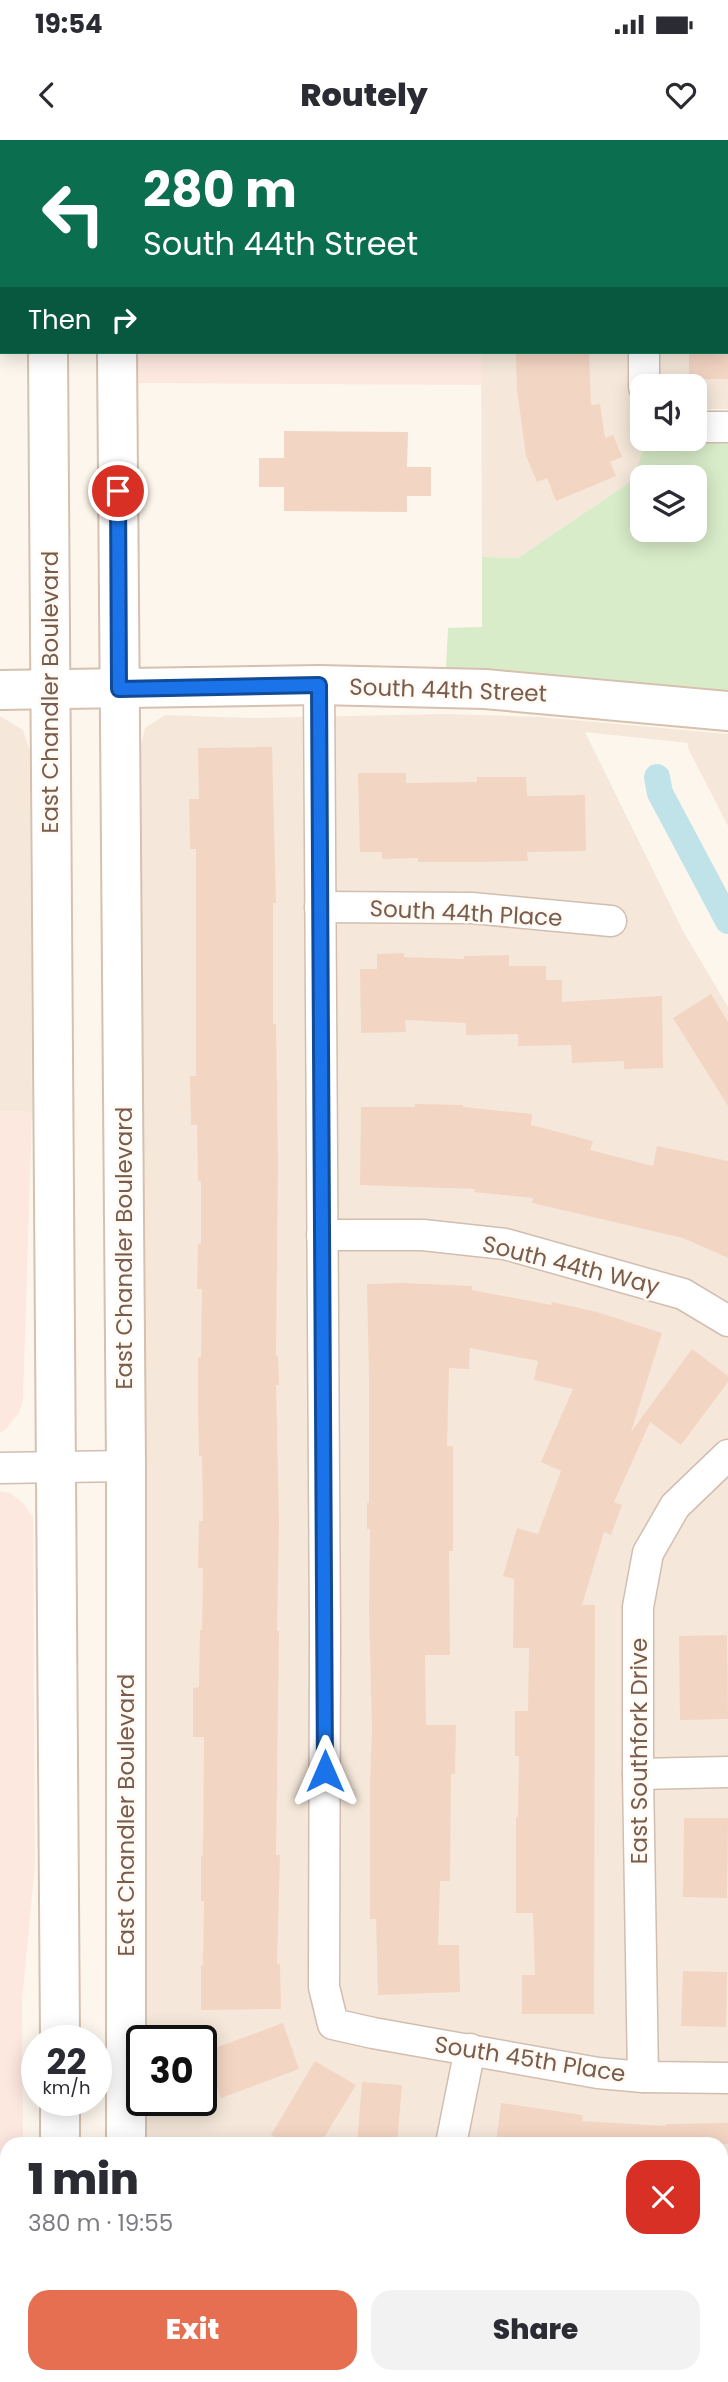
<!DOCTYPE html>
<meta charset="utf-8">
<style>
:root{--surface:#fff;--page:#f2f2f3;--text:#2b2b33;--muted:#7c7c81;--accent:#e76f51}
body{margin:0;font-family:Poppins,sans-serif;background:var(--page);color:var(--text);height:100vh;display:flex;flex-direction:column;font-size:26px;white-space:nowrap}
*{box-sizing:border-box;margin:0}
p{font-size:23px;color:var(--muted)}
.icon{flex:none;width:38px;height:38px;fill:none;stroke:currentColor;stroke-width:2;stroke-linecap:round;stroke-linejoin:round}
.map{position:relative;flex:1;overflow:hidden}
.sheet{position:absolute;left:0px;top:1997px;width:728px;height:247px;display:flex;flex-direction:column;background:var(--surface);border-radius:21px 21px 0 0;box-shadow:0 4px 18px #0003}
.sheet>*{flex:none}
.hud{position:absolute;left:0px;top:0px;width:728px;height:214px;box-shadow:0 4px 18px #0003;background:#0b6e4f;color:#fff;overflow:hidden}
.tools{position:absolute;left:630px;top:234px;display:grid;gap:14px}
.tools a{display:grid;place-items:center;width:77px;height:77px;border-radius:14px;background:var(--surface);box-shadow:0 4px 18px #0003;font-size:35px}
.speed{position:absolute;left:21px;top:1885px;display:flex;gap:14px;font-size:35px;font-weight:700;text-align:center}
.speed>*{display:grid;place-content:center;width:91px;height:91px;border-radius:50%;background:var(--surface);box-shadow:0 4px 18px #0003;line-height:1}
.speed small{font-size:18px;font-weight:400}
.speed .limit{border:4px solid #111;border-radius:10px;background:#fff;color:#111}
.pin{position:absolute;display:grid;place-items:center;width:60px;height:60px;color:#fff;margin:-30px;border:4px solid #fff;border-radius:50%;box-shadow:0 2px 7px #0007}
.me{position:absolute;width:77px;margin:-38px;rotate:0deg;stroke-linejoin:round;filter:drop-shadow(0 0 5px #0008)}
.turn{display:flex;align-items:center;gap:24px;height:147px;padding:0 28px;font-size:32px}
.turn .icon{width:91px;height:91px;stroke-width:2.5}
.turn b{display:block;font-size:49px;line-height:60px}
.then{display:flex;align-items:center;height:66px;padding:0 28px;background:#0003;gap:14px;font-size:26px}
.round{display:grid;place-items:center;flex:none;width:74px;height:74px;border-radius:21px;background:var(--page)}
.headline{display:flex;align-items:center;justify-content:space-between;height:119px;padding:0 28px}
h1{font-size:42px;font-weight:800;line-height:52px}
.action{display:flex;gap:14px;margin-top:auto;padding:14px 28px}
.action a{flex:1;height:80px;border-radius:21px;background:var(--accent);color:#fff;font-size:28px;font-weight:800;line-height:80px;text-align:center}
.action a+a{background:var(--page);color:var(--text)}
.status{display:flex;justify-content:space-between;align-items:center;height:49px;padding:0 35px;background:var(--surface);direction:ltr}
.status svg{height:19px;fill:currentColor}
header{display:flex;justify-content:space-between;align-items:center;height:91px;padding:0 28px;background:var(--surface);font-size:32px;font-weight:800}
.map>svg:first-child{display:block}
.residential{fill:#f5e8da}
.commercial{fill:#fde8e0}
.green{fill:#d8ecc9;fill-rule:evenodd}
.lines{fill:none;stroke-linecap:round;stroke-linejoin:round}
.canal{stroke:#bfe3e8;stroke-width:26}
.building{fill:#f3d5c3}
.street-casing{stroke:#d1beb0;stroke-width:33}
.secondary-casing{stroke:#d6c0b0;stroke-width:42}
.street{stroke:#fff;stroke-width:30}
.secondary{stroke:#fff;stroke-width:38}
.route-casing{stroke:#114b97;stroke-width:18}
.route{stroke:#1a73e8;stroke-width:12}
.labels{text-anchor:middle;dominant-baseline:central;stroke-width:5;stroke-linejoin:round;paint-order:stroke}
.street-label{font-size:23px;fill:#7a5c4d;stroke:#fffaf3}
</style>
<div class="status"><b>19:54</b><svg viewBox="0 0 49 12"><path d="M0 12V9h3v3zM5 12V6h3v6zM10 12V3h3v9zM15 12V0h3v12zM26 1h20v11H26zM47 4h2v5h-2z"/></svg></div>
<header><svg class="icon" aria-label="back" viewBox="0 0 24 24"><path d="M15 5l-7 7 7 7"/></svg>Routely<svg class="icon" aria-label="heart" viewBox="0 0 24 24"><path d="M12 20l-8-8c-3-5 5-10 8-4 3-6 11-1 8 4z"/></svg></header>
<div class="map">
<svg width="728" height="2242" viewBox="0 0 728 2242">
<rect width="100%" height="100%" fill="#fdf6ec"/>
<g class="residential">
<polygon points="480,0 728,0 728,269 695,269 695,247 642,247 642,299 651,299 633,340 518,418 482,417 481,212 726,212 726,2"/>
<polygon points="446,574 541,577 728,594 728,686 688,608 688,603 585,592 683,791 728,867 728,2242 148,2242 148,2236 721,2236 721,2004 146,2004 146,1960 201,1960 201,1900 146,1900 140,609 145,588 165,575 249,578"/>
<polygon points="0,576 23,590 30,612 32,972 0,971"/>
</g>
<g class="commercial">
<rect x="136" y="0" width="344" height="2"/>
<polygon points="137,212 481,212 481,245 138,243"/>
<polygon points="0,971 32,972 23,1260 19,1273 5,1290 0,1293"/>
<polygon points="0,1351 10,1353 24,1364 33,1378 35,1726 22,1860 23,2004 7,2004 7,2068 0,2071"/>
<polygon points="0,2126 7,2126 7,2236 38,2237 38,2242 0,2242"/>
</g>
<path class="green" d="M728 287V571L445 548 448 488 482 487V417L518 418 633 340 647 299H695ZM642 338H695V390H642Z"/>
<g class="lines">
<polyline class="canal" points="657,637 660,653 728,781"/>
</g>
<g class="building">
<polygon points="516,212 589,212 591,265 600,264 605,298 613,295 622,317 610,322 616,336 556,361 547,338 537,342 526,316 517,250"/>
<rect x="689" y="212" width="39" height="27"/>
<polygon points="284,291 408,292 407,327 431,327 431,356 407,356 407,372 284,371 284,347 259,347 259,318 284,318"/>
<polygon points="272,607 276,763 273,763 273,884 276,884 278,1022 276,1216 278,1216 279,1245 276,1245 279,1383 277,1491 279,1491 276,1715 280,1715 277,1824 280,1824 281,1869 201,1870 201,1825 203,1825 204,1761 201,1761 201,1716 203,1716 204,1597 193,1597 193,1548 199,1547 200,1490 202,1490 203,1428 198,1428 199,1381 203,1381 202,1316 199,1316 198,1270 198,1218 201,1217 202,1149 197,1149 198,1104 201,1104 201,1041 198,1041 197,985 191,985 190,936 196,936 196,709 190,709 189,659 199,659 198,608"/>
<polygon points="358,633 406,633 406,643 477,642 477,637 526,637 527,656 585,655 586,711 527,712 528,721 478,722 418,722 418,718 382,719 382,712 360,712"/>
<polygon points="404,813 404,817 464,819 464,816 509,815 509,826 546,826 546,840 562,840 562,862 662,856 663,928 624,929 624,921 572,923 571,905 518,906 518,894 466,895 466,883 405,880 406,892 361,893 360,829 377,829 377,814"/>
<polygon points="711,854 728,882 728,966 673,878"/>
<polygon points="415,964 463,965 463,967 532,974 531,985 593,1001 590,1010 653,1026 657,1006 728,1021 728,1118 683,1098 532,1063 533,1058 474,1052 475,1049 360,1045 361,967 415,967"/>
<polygon points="402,1143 472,1146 472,1150 551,1165 552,1162 597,1172 662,1193 631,1292 692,1209 728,1236 728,1242 681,1305 650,1282 614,1362 622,1365 611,1395 604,1392 582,1465 595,1465 594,1874 522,1874 522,1835 535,1835 533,1773 516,1773 516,1677 518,1677 519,1616 515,1616 515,1571 528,1571 529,1508 513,1508 514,1439 503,1436 517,1388 538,1394 561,1331 541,1322 573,1249 534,1240 538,1221 470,1208 469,1229 449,1228 447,1306 453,1306 453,1411 449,1411 450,1515 425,1515 426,1585 456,1585 455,1634 451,1634 450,1741 440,1741 438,1805 459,1805 460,1852 378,1855 376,1779 370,1779 370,1643 372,1590 369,1472 370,1389 367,1389 367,1363 369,1363 369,1237 367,1144"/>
<polygon points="727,1495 728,1579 680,1580 679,1496"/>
<polygon points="684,1678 728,1678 727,1758 683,1757"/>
<polygon points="683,1831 727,1832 726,1887 681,1886"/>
<polygon points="283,1883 299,1929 221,1958 204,1912"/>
<polygon points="315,1921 356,1945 320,2004 286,2004 271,1995"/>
<polygon points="362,1942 402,1945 397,2004 357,2004"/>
<polygon points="501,1963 583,1975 582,1981 666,1986 666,1984 728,1983 728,2004 496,2004"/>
</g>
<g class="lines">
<g class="street-casing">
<g id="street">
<polyline points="643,0 643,2"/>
<polyline points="644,212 644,247"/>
<polyline points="695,287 728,287"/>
<polyline points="319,545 325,1495 324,1847 333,1884 373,1893 598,1933 643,1937 728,1938"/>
<polyline points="320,767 472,768 611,781"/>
<polyline points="322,1095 423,1095 505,1104 683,1154 728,1181"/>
<polyline points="0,1328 126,1326"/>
<polyline points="638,1634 728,1632"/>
<polyline points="643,1937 638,1634 638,1467 648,1413 675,1366 728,1315"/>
<polyline points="451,2004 470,1909"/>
<polyline points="439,2242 439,2236"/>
</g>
</g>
<g class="secondary-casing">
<g id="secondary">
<polyline points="48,0 48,2"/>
<polyline points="117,0 117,2"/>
<polyline points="48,212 60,1900"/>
<polyline points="117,212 126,1326 126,2004"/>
<polyline points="0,550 319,545 485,549 728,571"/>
<polyline points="60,1960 60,2004"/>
<polyline points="0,2098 7,2098"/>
<polyline points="61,2236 61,2242"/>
<polyline points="127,2236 127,2242"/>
</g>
</g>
<use href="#street" class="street"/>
<use href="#secondary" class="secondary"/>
</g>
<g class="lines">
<g class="route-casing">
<polyline id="route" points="118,351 119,549 319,545 325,1631"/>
</g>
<use href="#route" class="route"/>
</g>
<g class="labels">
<g class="street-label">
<text transform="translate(448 550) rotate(2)">South 44th Street</text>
<text transform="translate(50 552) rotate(-90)">East Chandler Boulevard</text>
<text transform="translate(466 773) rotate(3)">South 44th Place</text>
<text transform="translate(124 1108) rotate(-90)">East Chandler Boulevard</text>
<text transform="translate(571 1125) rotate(14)">South 44th Way</text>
<text transform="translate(639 1611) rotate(-90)">East Southfork Drive</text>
<text transform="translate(126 1675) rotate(-90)">East Chandler Boulevard</text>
<text transform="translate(530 1919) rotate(9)">South 45th Place</text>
</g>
</g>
</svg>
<div class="tools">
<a><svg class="icon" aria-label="sound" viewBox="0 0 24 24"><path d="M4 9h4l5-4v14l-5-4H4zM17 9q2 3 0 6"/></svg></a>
<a><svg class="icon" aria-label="layers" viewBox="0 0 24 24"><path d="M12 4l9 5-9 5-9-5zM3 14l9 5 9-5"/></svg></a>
</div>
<div class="speed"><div>22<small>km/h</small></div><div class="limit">30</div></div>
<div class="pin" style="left:118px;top:351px;background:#d93025"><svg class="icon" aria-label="arrive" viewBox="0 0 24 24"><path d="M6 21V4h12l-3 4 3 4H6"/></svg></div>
<svg class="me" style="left:325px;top:1631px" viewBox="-20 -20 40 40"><path d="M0-17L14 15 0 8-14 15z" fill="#1a73e8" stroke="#fff" stroke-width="4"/></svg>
<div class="hud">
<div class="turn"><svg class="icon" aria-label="left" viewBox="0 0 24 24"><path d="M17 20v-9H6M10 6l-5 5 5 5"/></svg><div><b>280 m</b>South 44th Street</div></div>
<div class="then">Then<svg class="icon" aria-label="right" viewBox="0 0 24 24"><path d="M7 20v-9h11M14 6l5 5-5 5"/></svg></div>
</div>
<section class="sheet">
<div class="headline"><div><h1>1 min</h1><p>380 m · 19:55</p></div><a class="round" style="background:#d93025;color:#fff"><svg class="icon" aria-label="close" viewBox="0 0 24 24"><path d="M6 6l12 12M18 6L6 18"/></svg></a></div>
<div class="action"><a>Exit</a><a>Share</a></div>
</section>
</div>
